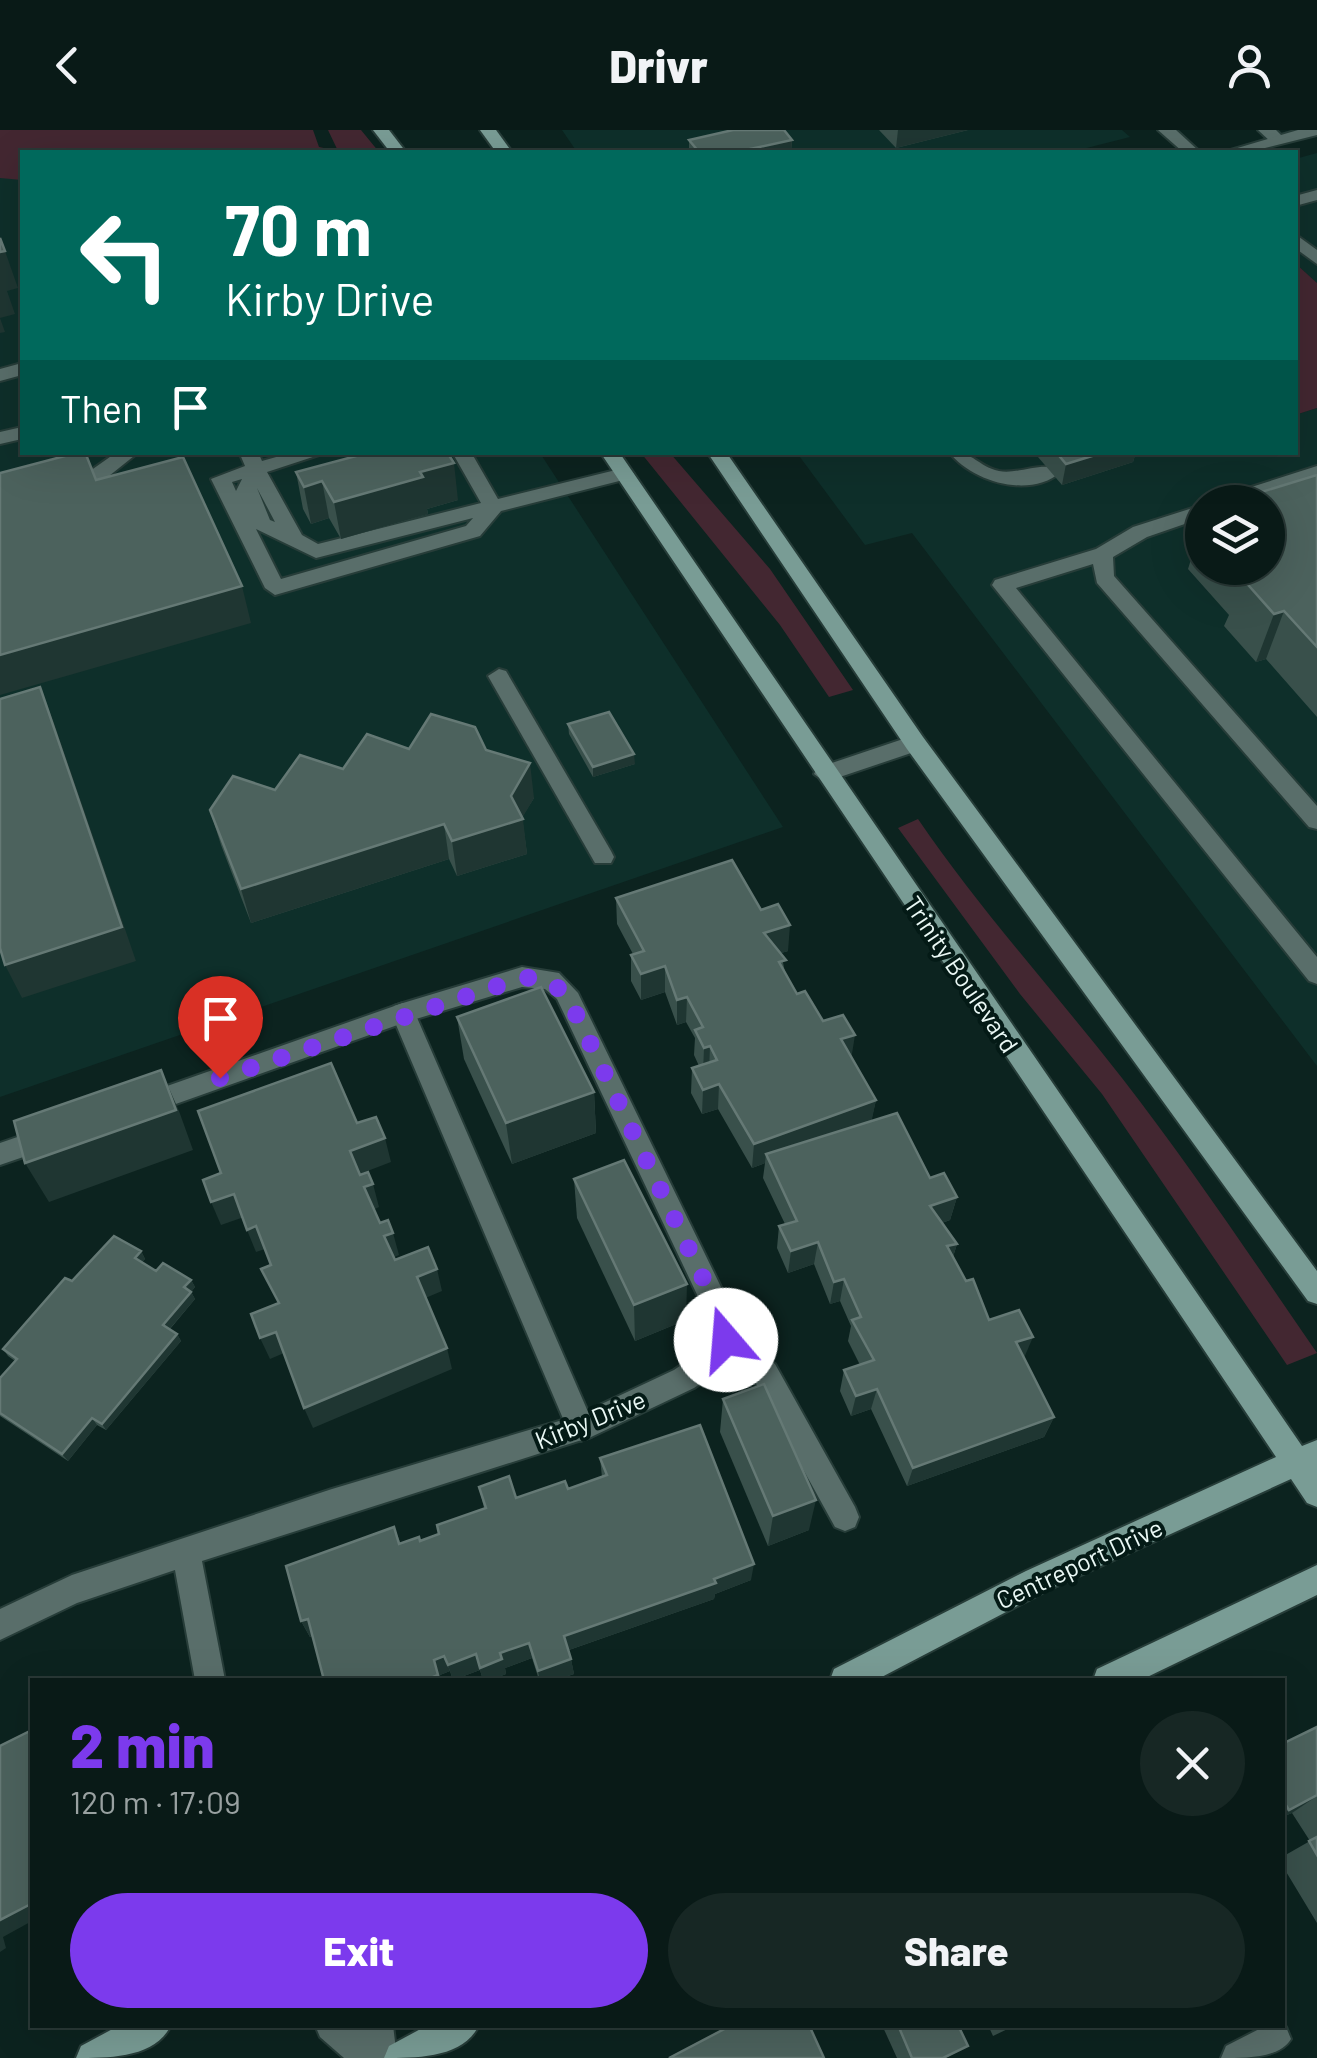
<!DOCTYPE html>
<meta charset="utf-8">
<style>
:root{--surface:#091a17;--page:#172724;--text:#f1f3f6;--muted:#99a1a1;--line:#293836;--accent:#7c3aed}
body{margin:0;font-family:Barlow,sans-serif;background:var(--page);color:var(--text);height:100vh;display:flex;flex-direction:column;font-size:38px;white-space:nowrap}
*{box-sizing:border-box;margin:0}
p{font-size:32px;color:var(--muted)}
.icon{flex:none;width:55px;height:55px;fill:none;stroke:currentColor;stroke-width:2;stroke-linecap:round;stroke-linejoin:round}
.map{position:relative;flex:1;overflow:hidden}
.sheet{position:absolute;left:30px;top:1548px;width:1255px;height:350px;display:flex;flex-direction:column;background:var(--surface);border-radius:0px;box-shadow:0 10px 40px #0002,0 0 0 2px var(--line)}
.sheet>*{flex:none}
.top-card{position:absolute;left:20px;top:20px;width:1278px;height:305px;border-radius:0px;box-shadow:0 10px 40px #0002,0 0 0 2px var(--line);background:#00695c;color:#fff;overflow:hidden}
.tools{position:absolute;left:1185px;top:355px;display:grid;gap:20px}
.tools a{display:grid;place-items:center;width:100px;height:100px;border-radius:50%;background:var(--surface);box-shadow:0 10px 40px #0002,0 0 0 2px var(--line);font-size:50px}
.pin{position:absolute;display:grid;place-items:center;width:85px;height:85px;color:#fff;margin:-102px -42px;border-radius:50% 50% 50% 0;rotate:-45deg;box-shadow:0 0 10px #0007}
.pin .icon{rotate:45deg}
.me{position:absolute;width:110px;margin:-55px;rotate:342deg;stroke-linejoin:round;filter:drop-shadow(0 0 8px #0008)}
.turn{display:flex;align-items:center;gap:35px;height:210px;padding:0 40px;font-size:45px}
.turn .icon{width:130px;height:130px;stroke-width:2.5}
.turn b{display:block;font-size:70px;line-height:85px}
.then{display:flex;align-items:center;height:95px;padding:0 40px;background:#0003;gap:20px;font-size:38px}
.round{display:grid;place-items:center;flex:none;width:105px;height:105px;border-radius:52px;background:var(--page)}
.overview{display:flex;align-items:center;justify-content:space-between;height:170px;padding:0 40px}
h1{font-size:60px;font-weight:800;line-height:75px;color:var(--accent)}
.primary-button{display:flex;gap:20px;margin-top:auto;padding:20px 40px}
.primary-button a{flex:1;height:115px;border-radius:60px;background:var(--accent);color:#fff;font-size:40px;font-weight:800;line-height:115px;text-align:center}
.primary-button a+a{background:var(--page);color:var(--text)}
header{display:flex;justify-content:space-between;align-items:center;height:130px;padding:0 40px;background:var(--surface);font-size:45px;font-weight:800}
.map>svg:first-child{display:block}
.built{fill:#0e2f2a;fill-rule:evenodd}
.green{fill:#432731}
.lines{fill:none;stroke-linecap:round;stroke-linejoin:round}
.lane-casing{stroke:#273d39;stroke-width:4}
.street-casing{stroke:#273d39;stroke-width:4}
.secondary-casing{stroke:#273d39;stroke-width:4}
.lane{fill:#596e6a;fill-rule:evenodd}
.street{fill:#596e6a;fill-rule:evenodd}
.secondary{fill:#799c95;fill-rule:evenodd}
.wall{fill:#39504b}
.shaded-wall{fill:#1f3632}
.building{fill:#4c625d;stroke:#657975;stroke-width:2.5}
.route{stroke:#7c3aed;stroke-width:18;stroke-dasharray:0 32.4}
.labels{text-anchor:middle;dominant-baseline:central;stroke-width:8;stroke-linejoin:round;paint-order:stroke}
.street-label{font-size:25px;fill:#eaf8f5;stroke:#041a16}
</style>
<header><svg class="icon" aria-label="back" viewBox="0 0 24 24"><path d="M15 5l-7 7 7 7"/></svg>Drivr<svg class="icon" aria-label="person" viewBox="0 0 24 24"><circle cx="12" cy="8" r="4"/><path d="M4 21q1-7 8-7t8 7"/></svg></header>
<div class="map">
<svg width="1317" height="1928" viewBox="0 0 1317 1928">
<rect width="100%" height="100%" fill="#0c231f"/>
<g class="built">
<polygon points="562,0 1122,0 1130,7 1071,22 577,22"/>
<polygon points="1317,23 1317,153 1295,133 1295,29"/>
<polygon points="0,28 22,29 22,322 540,323 783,697 0,967"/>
<path d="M1317 278V936L912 403 865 415 797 323 1295 322V285ZM1202 372H1268V438H1202Z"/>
</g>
<g class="green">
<polygon points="0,0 313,0 319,17 338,21 328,0 361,0 379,22 22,22 22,50 0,48"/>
<polygon points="1295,133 1317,153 1317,278 1295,285"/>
<polygon points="641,323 670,323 770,439 853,560 829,567 780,495"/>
<path d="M918 689C980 780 1054 861 1122 948 1191 1037 1253 1130 1317 1223L1287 1235 1102 964 1020 864 898 698Z"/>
</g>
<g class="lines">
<g class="lane-casing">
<g id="lane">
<polygon points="1158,0 1176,0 1200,22 1183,22"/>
<polygon points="1258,0 1276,0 1286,10 1272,13"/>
<polygon points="1317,60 1317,70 1295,76 1295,66"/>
<polygon points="1295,104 1317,120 1317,134 1295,118"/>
<polygon points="22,233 22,245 0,251 0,239"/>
<polygon points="22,297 22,309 0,314 0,302"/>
<polygon points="117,322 139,322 104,350 0,377 0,365 90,341"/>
<path d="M239 322H258L262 331 294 322H328L267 342 302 405 318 414 481 373 452 322H471L498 369 624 338 634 344 631 348 501 381 480 406 275 465 265 458 211 349 245 336ZM242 349 236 361 232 352ZM257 358 275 392 270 390ZM473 388 466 396 281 449 256 399 316 428Z"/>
<path d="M949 322C975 322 977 336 999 341 1019 345 1047 329 1061 342 1030 369 972 352 949 322Z"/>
<polygon points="1317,336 1317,349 1246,372 1217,372 1220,367"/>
<polygon points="1202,375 1202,388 1147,407 1113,427 1114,446 1317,676 1317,699 1309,697 1097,453 1093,434 1016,458 1317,827 1317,854 1309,851 992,455 995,450 1096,419 1133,397"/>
<polygon points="499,539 506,541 611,721 614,727 611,733 595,733 488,546"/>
<polygon points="915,605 926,613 923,619 825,652 814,644 817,638"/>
<polygon points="403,873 412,876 415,883 595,1298 591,1307 581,1311 571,1307 567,1298 391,883 394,876"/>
<polygon points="726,1198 775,1234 855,1377 859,1387 855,1397 845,1401 835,1397 755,1252 716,1219 712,1210 716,1201"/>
</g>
</g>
<g class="street-casing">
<g id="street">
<polygon points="1298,0 1317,0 1317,5 1249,22 1224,22"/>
<polygon points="522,837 559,843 578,863 738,1192 740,1210 726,1236 694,1258 591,1307 202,1431 225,1550 195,1550 175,1440 77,1473 0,1510 0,1479 72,1445 332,1359 576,1286 674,1240 706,1218 712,1208 710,1192 557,869 545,859 522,857 406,892 142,986 133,982 129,975 133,968 403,873"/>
<polygon points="52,995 61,998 65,1006 61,1014 0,1035 0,1013"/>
<polygon points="315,1895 393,1895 397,1928 344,1928 320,1907"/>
<path d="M1267 1895 1286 1897 1291 1909C1280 1928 1246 1928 1221 1928L1226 1916Z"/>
</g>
</g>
<g class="secondary-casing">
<g id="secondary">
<polygon points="373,0 389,0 406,22 390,22"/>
<polygon points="480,0 496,0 512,22 496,22"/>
<polygon points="600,322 619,322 1302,1316 1317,1310 1317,1377 1307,1373 1291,1349 1046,1461 876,1550 830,1550 834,1539 1026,1441 1276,1327"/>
<polygon points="707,322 726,322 923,607 1317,1141 1317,1174 1308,1171 907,619"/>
<polygon points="1317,1435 1317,1465 1141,1550 1093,1550 1097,1539"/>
<path d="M120 1895H171C156 1928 109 1928 76 1928L81 1916Z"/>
<path d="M428 1895H479C464 1928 417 1928 384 1928L389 1916Z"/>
</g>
</g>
<use href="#lane" class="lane"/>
<use href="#street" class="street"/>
<use href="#secondary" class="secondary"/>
</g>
<g class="wall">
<polygon points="728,0 784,0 792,10 791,22 689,22 689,10 731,1"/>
<polygon points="879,0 968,0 896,18"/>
<polygon points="1039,322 1136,322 1133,332 1062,355 1038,327"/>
<polygon points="296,342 458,370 427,379 428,384 341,409 329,388 311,394 303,379"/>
<polygon points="1317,345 1317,587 1266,529 1256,532 1224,496 1229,485 1188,439 1202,394 1202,438 1268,438 1268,372 1231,372 1232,371"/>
<polygon points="568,594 635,634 593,647 569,604"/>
<polygon points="409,619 486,620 534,668 522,687 527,724 457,746 449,729 251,793 221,715 210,680"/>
<polygon points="616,768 761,780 788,821 781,823 785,842 797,864 823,891 851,927 876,970 871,991 930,1048 957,1067 950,1090 942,1093 957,1114 953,1127 989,1190 1024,1228 1054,1287 1044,1307 907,1356 871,1279 851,1286 840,1261 844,1240 860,1235 848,1211 851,1196 840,1171 830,1174 814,1134 788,1143 777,1118 779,1096 785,1094 763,1048 765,1033 752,1038 718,979 702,984 691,963 692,938 699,936 694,925 695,908 686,892 677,895 665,862 641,870 631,851 631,825 633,824 617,794"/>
<polygon points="457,887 594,962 596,1003 512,1034 464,929"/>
<polygon points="574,1049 686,1190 635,1211 577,1088"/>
<polygon points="141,1121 145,1129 142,1132 156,1141 191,1150 195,1157 191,1162 195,1169 170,1199 177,1204 181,1211 106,1300 97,1295 68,1331 0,1286 0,1248 15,1231 8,1226 3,1219 72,1151"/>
<polygon points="723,1269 809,1400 768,1416 720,1302"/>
<polygon points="600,1328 751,1450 715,1464 714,1469 569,1520 574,1544 556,1550 539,1550 532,1528 505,1538 506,1544 491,1550 483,1550 480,1540 453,1550 450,1541 440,1545 441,1550 324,1550 312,1506 310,1507 301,1491 394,1397 401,1414 420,1411 439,1404 484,1378 479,1357 516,1368 568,1359 602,1347"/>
<polygon points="1317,1597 1317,1793 1282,1735 1282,1727 1310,1711 1292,1683 1282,1687 1282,1614"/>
<polygon points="882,1895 958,1895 968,1916 946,1928 897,1928"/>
<polygon points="988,1895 1016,1895 993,1906"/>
</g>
<g class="shaded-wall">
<polygon points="898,0 968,0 896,18"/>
<polygon points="792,10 791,22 736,22"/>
<polygon points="5,121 18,158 7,161 15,184 0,188 5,202 0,203 0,122"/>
<polygon points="1105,322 1136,322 1133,332 1062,355 1066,334"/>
<polygon points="454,333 458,370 427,379 428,384 341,409 334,372 420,342"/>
<polygon points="322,351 329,388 311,394 304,357"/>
<polygon points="242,456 251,493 0,565 0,525"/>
<polygon points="1284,481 1266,529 1256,532 1274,484"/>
<polygon points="40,557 54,593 136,831 22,868 5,835"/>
<polygon points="634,624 635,634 593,647 593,637"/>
<polygon points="530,633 534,668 521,690 523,689 527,724 457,746 452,711 511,666"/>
<polygon points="444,694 449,729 251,793 241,759"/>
<polygon points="790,795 788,821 762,829 764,803"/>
<polygon points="665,836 665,862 641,870 641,844"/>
<polygon points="687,867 686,892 677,895 677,870"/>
<polygon points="855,905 851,930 841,909"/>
<polygon points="710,916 709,941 703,943 704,918"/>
<polygon points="161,940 179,981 193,1020 49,1072 25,1033"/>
<polygon points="719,954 718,979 702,984 703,960"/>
<polygon points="594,962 596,1003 512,1034 506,993"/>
<polygon points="876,970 871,994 766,1024 765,1033 752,1038 754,1014"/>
<polygon points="385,1008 391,1032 357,1045 350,1021"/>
<polygon points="373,1054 379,1077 371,1081 364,1057"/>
<polygon points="234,1064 244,1087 221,1095 211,1072"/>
<polygon points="957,1067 950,1090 924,1099 930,1076"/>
<polygon points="256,1096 265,1119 256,1122 247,1100"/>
<polygon points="393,1103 399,1125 390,1129 384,1106"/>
<polygon points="818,1112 814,1134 788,1143 791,1121"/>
<polygon points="957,1114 950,1136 947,1116"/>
<polygon points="141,1121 145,1129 139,1136 135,1128"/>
<polygon points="437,1139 442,1161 423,1169 417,1147"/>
<polygon points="844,1149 840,1171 830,1174 834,1152"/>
<polygon points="191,1150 195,1157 191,1162 195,1169 167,1202 163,1195 184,1157"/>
<polygon points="687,1154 686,1190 635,1211 634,1175"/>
<polygon points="276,1202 284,1223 270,1229 260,1208"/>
<polygon points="177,1204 181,1211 106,1300 102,1294"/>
<polygon points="1033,1207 1024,1228 1016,1212"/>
<polygon points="447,1218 452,1239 313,1298 304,1278"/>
<polygon points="877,1259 871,1279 851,1286 856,1266"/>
<polygon points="1054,1287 1044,1307 907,1356 913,1338"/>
<polygon points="92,1288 97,1295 68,1331 62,1324"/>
<polygon points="816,1370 809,1400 768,1416 773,1386"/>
<polygon points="754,1434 751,1450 715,1464 714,1469 566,1521 564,1506"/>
<polygon points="308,1489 317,1504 310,1507 301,1491"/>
<polygon points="529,1513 532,1528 505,1538 506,1544 491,1550 483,1550 480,1540 453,1550 448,1535 476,1524 500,1523"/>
<polygon points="444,1526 450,1541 440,1545 441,1550 426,1550 434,1530"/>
<polygon points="571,1529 574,1544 556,1550 540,1550 538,1541"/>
<polygon points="1317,1666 1292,1683 1282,1687 1282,1684 1289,1680"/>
<polygon points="29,1775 32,1777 32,1791 3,1807 6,1818 0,1822 0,1790"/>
</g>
<g class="building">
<polygon points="733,0 784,0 792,10 736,22 699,22 689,10"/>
<polygon points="0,108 5,121 0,122"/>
<polygon points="80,322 85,322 96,350 183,327 242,456 0,525 0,343"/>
<polygon points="371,322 447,322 454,333 420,342 423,347 334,372 322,351 304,357 296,342"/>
<polygon points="1056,322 1105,322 1066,334"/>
<polygon points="1317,345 1317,517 1284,481 1274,484 1242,448 1253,445 1246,438 1268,438 1268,372 1233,372 1232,371"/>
<polygon points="40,557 122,797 5,835 0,818 0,569"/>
<polygon points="609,582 634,624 593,637 568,594"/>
<polygon points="431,584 475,597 486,620 530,633 511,666 523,689 452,711 444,694 241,759 210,680 233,646 275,660 300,625 343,639 367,604 409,619"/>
<polygon points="732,730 761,780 778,774 790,795 764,803 786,830 779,832 797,864 805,861 823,891 843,885 855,905 841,909 876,970 754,1014 719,954 703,960 692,938 717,930 710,916 704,918 695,900 703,897 687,867 677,870 665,836 641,844 631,825 644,821 616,768"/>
<polygon points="541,857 594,962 506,993 457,887"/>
<polygon points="331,933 357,993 376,987 385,1008 350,1021 360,1045 368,1042 373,1054 364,1057 380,1093 388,1090 393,1103 384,1106 395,1130 428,1117 437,1139 417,1147 447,1218 304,1278 276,1202 260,1208 251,1184 279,1173 261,1139 271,1135 256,1096 247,1100 234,1064 211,1072 203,1050 221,1043 198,981"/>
<polygon points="161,940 176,980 25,1033 14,991"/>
<polygon points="897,983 930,1048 944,1043 957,1067 930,1076 957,1114 947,1116 966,1151 973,1149 989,1190 1019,1180 1033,1207 1016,1212 1054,1287 913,1338 877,1259 856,1266 844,1240 874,1230 852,1190 861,1187 844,1149 834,1152 818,1112 791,1121 779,1096 797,1091 766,1024"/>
<polygon points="624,1030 687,1154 634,1175 574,1049"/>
<polygon points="114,1106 141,1121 135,1128 156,1141 163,1133 191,1150 184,1157 191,1162 163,1195 177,1204 102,1294 92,1288 62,1324 0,1283 0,1248 17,1229 3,1219 65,1148 72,1151"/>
<polygon points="764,1254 816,1370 773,1386 723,1269"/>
<polygon points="700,1295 754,1434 714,1449 716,1453 564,1506 571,1529 538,1541 529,1513 500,1523 502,1529 480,1538 476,1524 448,1535 444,1526 434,1530 438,1545 426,1550 324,1550 308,1489 301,1491 286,1436 394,1397 399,1414 419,1407 420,1411 439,1404 437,1395 486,1378 479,1357 509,1346 516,1368 565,1351 568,1359 607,1345 600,1328"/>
<polygon points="1317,1597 1317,1665 1289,1680 1282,1669 1282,1614"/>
<polygon points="32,1600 32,1785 29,1775 0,1790 0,1616"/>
<polygon points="1317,1707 1317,1725 1309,1711"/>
<polygon points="732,1895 809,1895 824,1928 669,1928"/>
<polygon points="898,1895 958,1895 968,1916 943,1928 912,1928"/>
</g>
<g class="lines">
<path class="route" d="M220 948 522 848C558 845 568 868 582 896L724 1192 726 1210"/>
</g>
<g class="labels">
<g class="street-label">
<text transform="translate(962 844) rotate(56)">Trinity Boulevard</text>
<text transform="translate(590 1289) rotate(-22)">Kirby Drive</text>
<text transform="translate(1079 1433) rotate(-25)">Centreport Drive</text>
</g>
</g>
</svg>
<div class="tools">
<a><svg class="icon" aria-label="layers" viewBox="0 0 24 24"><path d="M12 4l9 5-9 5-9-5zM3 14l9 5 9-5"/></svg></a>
</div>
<div class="pin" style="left:220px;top:948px;background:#d93025"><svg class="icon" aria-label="arrive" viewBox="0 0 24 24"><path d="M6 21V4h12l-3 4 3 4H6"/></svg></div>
<svg class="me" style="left:726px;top:1210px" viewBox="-20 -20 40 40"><circle r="19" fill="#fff"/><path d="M0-13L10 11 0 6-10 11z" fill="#7c3aed"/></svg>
<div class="top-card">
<div class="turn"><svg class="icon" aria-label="left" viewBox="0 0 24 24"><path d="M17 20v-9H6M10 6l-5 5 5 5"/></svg><div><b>70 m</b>Kirby Drive</div></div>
<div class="then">Then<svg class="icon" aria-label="arrive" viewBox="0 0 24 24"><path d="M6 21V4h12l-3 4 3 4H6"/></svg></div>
</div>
<section class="sheet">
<div class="overview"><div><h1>2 min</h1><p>120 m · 17:09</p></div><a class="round"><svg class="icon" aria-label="close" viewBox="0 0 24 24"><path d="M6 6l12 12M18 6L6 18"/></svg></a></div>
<div class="primary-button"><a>Exit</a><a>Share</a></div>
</section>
</div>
